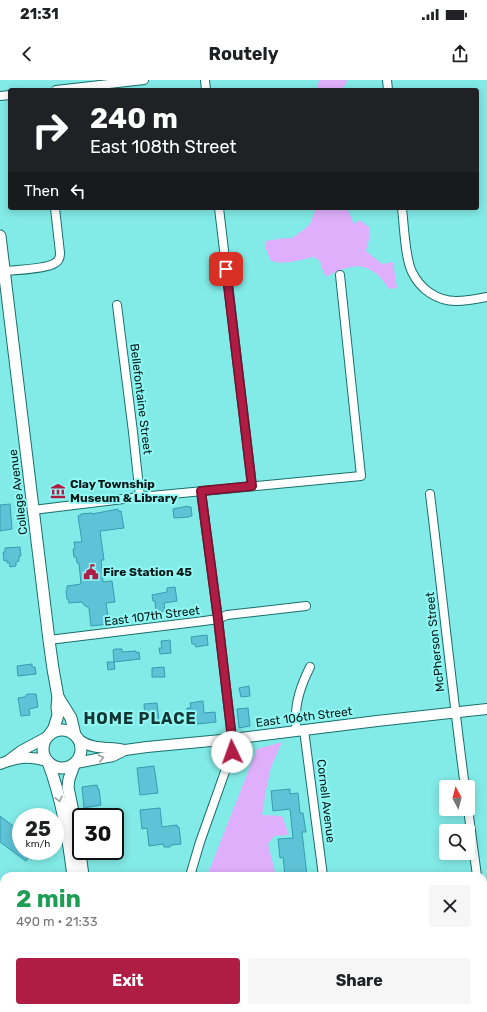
<!DOCTYPE html>
<meta charset="utf-8">
<style>
:root{--surface:#fff;--page:#f6f6f6;--text:#202124;--muted:#757577;--accent:#af1c44}
body{margin:0;font-family:Rubik,sans-serif;background:var(--page);color:var(--text);height:100vh;display:flex;flex-direction:column;font-size:15px;white-space:nowrap}
*{box-sizing:border-box;margin:0}
p{font-size:13px;color:var(--muted)}
.icon{flex:none;width:22px;height:22px;fill:none;stroke:currentColor;stroke-width:2;stroke-linecap:round;stroke-linejoin:round}
.map{position:relative;flex:1;overflow:hidden}
.details{position:absolute;left:0px;top:792px;width:487px;height:140px;display:flex;flex-direction:column;background:var(--surface);border-radius:12px 12px 0 0;box-shadow:0 2px 10px #0003}
.details>*{flex:none}
.guide{position:absolute;left:8px;top:8px;width:471px;height:122px;border-radius:4px;box-shadow:0 2px 10px #0003;background:#202124;color:#fff;overflow:hidden}
.needle{width:26px;rotate:353deg}
.buttons{position:absolute;left:439px;top:700px;display:grid;gap:8px}
.buttons a{display:grid;place-items:center;width:36px;height:36px;border-radius:4px;background:var(--surface);box-shadow:0 2px 10px #0003;font-size:20px}
.speed{position:absolute;left:12px;top:728px;display:flex;gap:8px;font-size:20px;font-weight:700;text-align:center}
.speed>*{display:grid;place-content:center;width:52px;height:52px;border-radius:50%;background:var(--surface);box-shadow:0 2px 10px #0003;line-height:1}
.speed small{font-size:10px;font-weight:400}
.speed .limit{border:2px solid #111;border-radius:6px;background:#fff;color:#111}
.pin{position:absolute;display:grid;place-items:center;width:34px;height:34px;color:#fff;margin:-17px;border-radius:8px;box-shadow:0 2px 6px #0006}
.me{position:absolute;width:44px;margin:-22px;rotate:357deg;stroke-linejoin:round;filter:drop-shadow(0 0 3px #0008)}
.turn{display:flex;align-items:center;gap:14px;height:84px;padding:0 16px;font-size:18px}
.turn .icon{width:52px;height:52px;stroke-width:2.5}
.turn b{display:block;font-size:28px;line-height:34px}
.then{display:flex;align-items:center;height:38px;padding:0 16px;background:#0003;gap:8px;font-size:15px}
.round{display:grid;place-items:center;flex:none;width:42px;height:42px;border-radius:4px;background:var(--page)}
.summary{display:flex;align-items:center;justify-content:space-between;height:68px;padding:0 16px}
h1{font-size:24px;font-weight:700;line-height:30px;color:#1e9e55}
.primary-button{display:flex;gap:8px;margin-top:auto;padding:8px 16px}
.primary-button a{flex:1;height:46px;border-radius:4px;background:var(--accent);color:#fff;font-size:16px;font-weight:700;line-height:46px;text-align:center}
.primary-button a+a{background:var(--page);color:var(--text)}
.status{display:flex;justify-content:space-between;align-items:center;height:28px;padding:0 20px;background:var(--surface);direction:ltr}
.status svg{height:11px;fill:currentColor}
header{display:flex;justify-content:space-between;align-items:center;height:52px;padding:0 16px;background:var(--surface);font-size:18px;font-weight:700}
.map>svg:first-child{display:block}
.green{fill:#e0affc}
.building{fill:#5fc3d7;stroke:#349db0}
.lines{fill:none;stroke-linecap:round;stroke-linejoin:round}
.minor-casing{stroke:#186f6d;stroke-width:10}
.tertiary-casing{stroke:#186f6d;stroke-width:12}
.secondary-casing{stroke:#186f6d;stroke-width:13}
.minor{stroke:#fff;stroke-width:8}
.tertiary{stroke:#fff;stroke-width:10}
.secondary{stroke:#fff;stroke-width:11}
.oneway{stroke:#99a2a1}
.route-casing{stroke:#72122c;stroke-width:10}
.route{stroke:#af1c44;stroke-width:7}
.labels{text-anchor:middle;dominant-baseline:central;stroke-width:4;stroke-linejoin:round;paint-order:stroke}
.street-label{font-size:12px;fill:#011615;stroke:#91f8f4}
.poi-label{font-size:12px;font-weight:bold;fill:#011615;stroke:#91f8f4;text-anchor:start}
.district-label{font-size:16px;font-weight:bold;letter-spacing:1px;fill:#123433;stroke:#91f8f4}
</style>
<div class="status"><b>21:31</b><svg viewBox="0 0 49 12"><path d="M0 12V9h3v3zM5 12V6h3v6zM10 12V3h3v9zM15 12V0h3v12zM26 1h20v11H26zM47 4h2v5h-2z"/></svg></div>
<header><svg class="icon" aria-label="back" viewBox="0 0 24 24"><path d="M15 5l-7 7 7 7"/></svg>Routely<svg class="icon" aria-label="share" viewBox="0 0 24 24"><path d="M12 15V3M7 8l5-5 5 5M5 13v7h14v-7"/></svg></header>
<div class="map">
<svg width="487" height="932" viewBox="0 0 487 932">
<rect width="100%" height="100%" fill="#83ebe7"/>
<g class="green">
<polygon points="319,0 346,0 347,2 341,10 317,10"/>
<path d="M312 128H347L354 144 360 140 369 147V159L366 171 382 184 393 182 397 208 389 209C385 203 380 196 374 192 358 181 341 189 326 197L322 189 320 181 314 177C300 180 285 185 271 181L266 169V161L277 159 292 158 302 151 310 144 315 131Z"/>
<polygon points="282,662 271,687 267,705 262,735 282,736 289,755 274,756 268,764 276,796 207,796 257,669"/>
</g>
<g class="building">
<polygon points="64,405 65,415 52,417 51,407"/>
<polygon points="10,424 12,449 0,451 0,425"/>
<polygon points="188,426 188,427 191,427 192,436 189,436 189,437 174,438 173,429"/>
<polygon points="118,429 118,431 121,431 124,448 100,451 104,480 101,480 103,502 112,501 115,522 106,523 109,544 91,546 89,528 84,525 82,522 69,523 68,519 67,519 66,511 67,510 67,506 81,504 79,483 77,483 76,477 74,477 73,469 75,469 74,462 82,462 78,436 81,435 81,434 92,433 92,434"/>
<polygon points="20,467 21,476 19,476 19,481 16,482 16,486 10,487 9,482 7,483 7,480 4,481 3,472 5,472 5,468"/>
<polygon points="175,507 177,521 164,523 165,531 156,532 155,521 153,521 152,515 167,512 167,508"/>
<polygon points="207,555 208,565 196,567 195,564 192,564 191,557"/>
<polygon points="170,560 171,573 160,574 159,568 162,568 161,561"/>
<polygon points="115,569 122,569 122,572 136,571 136,573 139,572 140,579 114,582 115,589 108,590 107,582 114,582 113,570"/>
<polygon points="32,584 32,587 35,587 36,594 18,596 17,586"/>
<polygon points="164,587 165,597 152,597 152,588"/>
<polygon points="249,606 250,616 241,617 239,608"/>
<polygon points="27,614 36,614 38,627 29,629 30,635 21,636 18,618 25,617"/>
<polygon points="203,621 204,633 215,632 216,642 189,645 187,628 191,628 190,623"/>
<polygon points="157,623 159,641 150,642 150,638 145,638 144,624"/>
<polygon points="248,628 250,646 239,648 237,629"/>
<polygon points="154,686 158,713 140,715 137,688"/>
<polygon points="97,705 98,709 99,709 101,725 84,728 82,707"/>
<polygon points="290,709 290,714 298,713 300,733 303,733 306,752 302,752 307,796 285,796 283,777 280,778 278,759 293,758 290,729 273,731 271,711"/>
<polygon points="160,728 162,747 177,745 177,747 179,747 181,764 171,765 170,767 164,767 163,764 149,766 147,748 142,749 140,730"/>
<polygon points="0,736 21,752 21,771 34,771 26,781 0,762"/>
</g>
<g class="lines">
<g class="minor-casing">
<g id="minor">
<polyline points="205,0 206,10"/>
<polyline points="387,0 388,10"/>
<polyline points="56,10 144,0"/>
<polyline points="0,16 10,15"/>
<polyline points="219,128 252,406"/>
<path d="M402 128C404 145 405 178 412 192 420 209 437 221 456 221 466 221 477 219 487 217"/>
<path d="M4 191C15 190 47 189 55 183 59 181 60 177 60 173L55 128"/>
<polyline points="117,225 133,352 140,417"/>
<path d="M430 414C442 512 452 610 465 707"/>
<polyline points="33,430 140,417 361,396 340,195"/>
<polyline points="49,560 204,541 218,539 227,535 306,526"/>
<polyline points="304,650 323,796"/>
<path d="M297 651C296 645 295 640 296 635 296 620 303 601 310 587"/>
<polyline points="468,729 477,796"/>
<polyline points="190,796 200,762 232,672 233,667 218,539 201,411"/>
<polyline points="483,842 487,873"/>
<polyline points="0,857 4,856"/>
<polyline points="288,928 288,932"/>
<polyline points="391,928 391,932"/>
<polyline points="191,932 192,928"/>
</g>
</g>
<g class="tertiary-casing">
<g id="tertiary">
<path d="M79 660C95 671 108 666 125 670"/>
<polyline points="9,680 21,671 47,657"/>
<polyline points="76,683 113,676 125,670 147,667 232,659 377,641 487,629"/>
<path d="M0 684C9 680 22 677 31 678 37 678 42 680 47 681"/>
</g>
</g>
<g class="secondary-casing">
<g id="secondary">
<polyline points="0,156 49,560 53,589 58,617 57,627 58,635 54,648 50,654"/>
<polyline points="58,617 71,638 75,655"/>
<circle cx="62" cy="669" r="19"/>
<path d="M48 682C62 719 68 757 73 796"/>
<polyline points="74,685 69,699 68,707 78,757 83,796"/>
<polyline points="95,928 95,932"/>
</g>
</g>
<use href="#minor" class="minor"/>
<use href="#tertiary" class="tertiary"/>
<use href="#secondary" class="secondary"/>
</g>
<defs><path id="oneway-chevron" d="M-2-3.5L2.5 0L-2 3.5" fill="none" stroke-width="1.6" stroke-linecap="round" stroke-linejoin="round"/></defs>
<g class="oneway">
<use href="#oneway-chevron" transform="translate(101 678) rotate(-13)"/>
<use href="#oneway-chevron" transform="translate(59 719) rotate(77)"/>
</g>
<g class="lines">
<g class="route-casing">
<polyline id="route" points="226,189 252,406 201,411 218,539 233,667 232,672"/>
</g>
<use href="#route" class="route"/>
</g>
<defs>
<g id="museum-bare" transform="scale(1.2)"><path d="M0-6L6-3V-2H-6V-3ZM-5-1h2V3h-2ZM-1-1h2V3h-2ZM3-1h2V3H3ZM-6 4H6V6H-6Z" fill="#af1c44" stroke="#91f8f4" stroke-width="2.5" paint-order="stroke"/></g>
<g id="civic-bare" transform="scale(1.2)"><path d="M-.6-6.5H3V-4.5H.6V-3L4-1V1h2V6H-6V1h2V-1L-.6-3ZM-1.2 2.5V6h2.4V2.5Z" fill="#af1c44" stroke="#91f8f4" stroke-width="2.5" paint-order="stroke"/></g>
</defs>
<g fill-rule="evenodd">
<use href="#museum-bare" x="58" y="411"/>
<use href="#civic-bare" x="91" y="492"/>
</g>
<g class="labels">
<g class="street-label">
<text transform="translate(141 319) rotate(83)">Bellefontaine Street</text>
<text transform="translate(18 412) rotate(-97)">College Avenue</text>
<text transform="translate(152 536) rotate(-7)">East 107th Street</text>
<text transform="translate(435 562) rotate(-96)">McPherson Street</text>
<text transform="translate(304 637) rotate(-7)">East 106th Street</text>
<text transform="translate(326 721) rotate(83)">Cornell Avenue</text>
</g>
<g class="poi-label">
<text x="70" y="404">Clay Township<tspan x="70" dy="14">Museum &amp; Library</tspan></text>
<text x="103" y="492">Fire Station 45</text>
</g>
<g class="district-label">
<text x="140" y="638">HOME PLACE</text>
</g>
</g>
</svg>
<div class="buttons">
<a><svg class="needle" viewBox="-14 -14 28 28"><path d="M0-13l5 13h-10z" fill="#e53935"/><path d="M0 13l5-13h-10z" fill="#757577"/></svg></a>
<a><svg class="icon" aria-label="search" viewBox="0 0 24 24"><circle cx="10" cy="10" r="6"/><path d="M15 15l6 6"/></svg></a>
</div>
<div class="speed"><div>25<small>km/h</small></div><div class="limit">30</div></div>
<div class="pin" style="left:226px;top:189px;background:#d93025"><svg class="icon" aria-label="arrive" viewBox="0 0 24 24"><path d="M6 21V4h12l-3 4 3 4H6"/></svg></div>
<svg class="me" style="left:232px;top:672px" viewBox="-20 -20 40 40"><circle r="19" fill="#fff"/><path d="M0-13L10 11 0 6-10 11z" fill="#af1c44"/></svg>
<div class="guide">
<div class="turn"><svg class="icon" aria-label="right" viewBox="0 0 24 24"><path d="M7 20v-9h11M14 6l5 5-5 5"/></svg><div><b>240 m</b>East 108th Street</div></div>
<div class="then">Then<svg class="icon" aria-label="left" viewBox="0 0 24 24"><path d="M17 20v-9H6M10 6l-5 5 5 5"/></svg></div>
</div>
<section class="details">
<div class="summary"><div><h1>2 min</h1><p>490 m · 21:33</p></div><a class="round"><svg class="icon" aria-label="close" viewBox="0 0 24 24"><path d="M6 6l12 12M18 6L6 18"/></svg></a></div>
<div class="primary-button"><a>Exit</a><a>Share</a></div>
</section>
</div>
